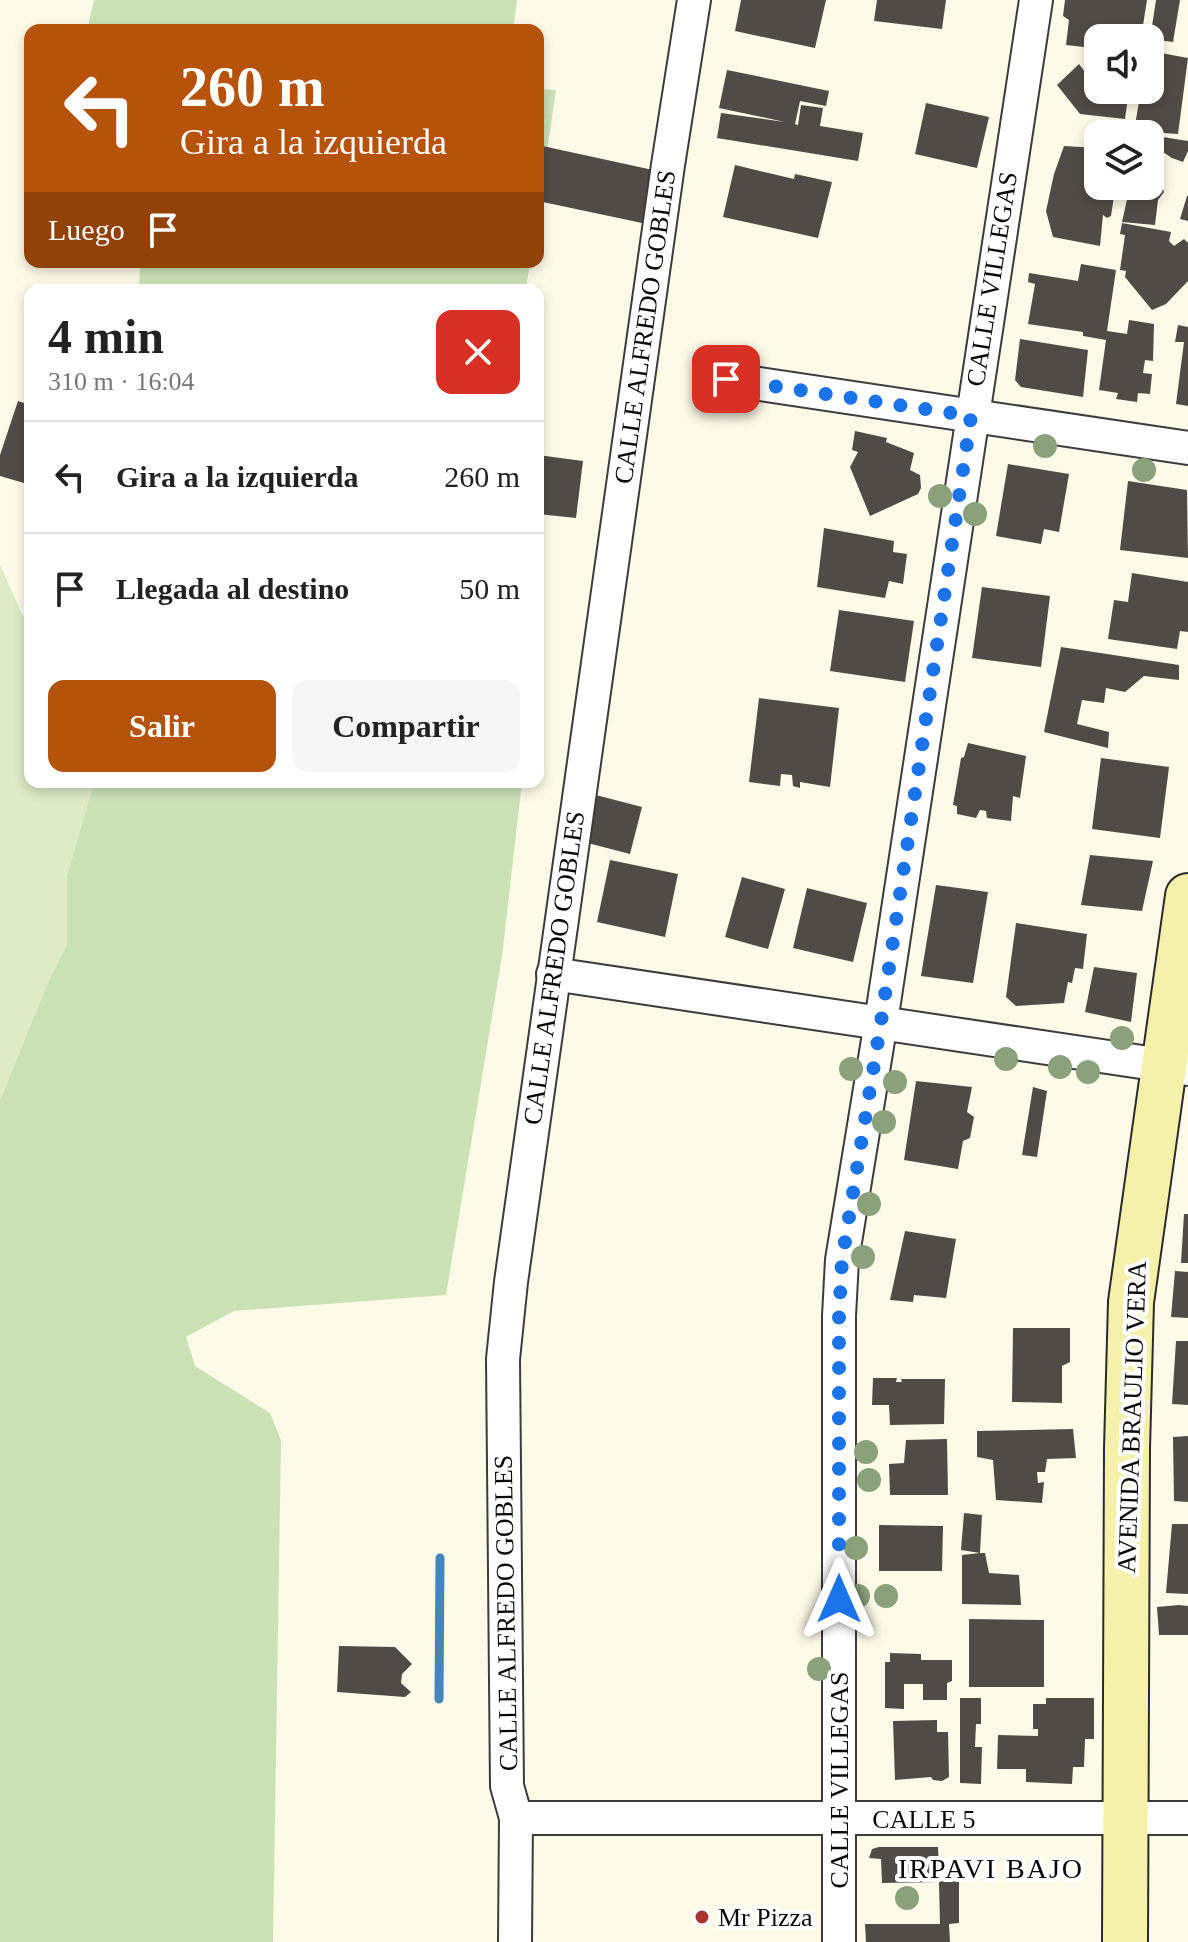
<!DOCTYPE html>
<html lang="es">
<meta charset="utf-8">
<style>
:root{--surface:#fff;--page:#f6f6f6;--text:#222;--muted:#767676;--line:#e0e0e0;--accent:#b45309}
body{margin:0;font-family:"Times New Roman",serif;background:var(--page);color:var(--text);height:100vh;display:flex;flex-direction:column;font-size:30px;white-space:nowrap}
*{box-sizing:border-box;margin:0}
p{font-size:26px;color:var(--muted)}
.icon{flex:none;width:44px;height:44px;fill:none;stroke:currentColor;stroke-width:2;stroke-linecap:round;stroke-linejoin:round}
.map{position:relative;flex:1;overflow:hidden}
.drawer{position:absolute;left:24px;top:284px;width:520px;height:504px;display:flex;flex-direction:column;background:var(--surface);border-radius:16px;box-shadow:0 4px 12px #0003}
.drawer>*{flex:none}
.banner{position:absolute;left:24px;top:24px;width:520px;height:244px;border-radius:16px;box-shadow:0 4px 12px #0003;background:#b45309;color:#fff;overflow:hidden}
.tools{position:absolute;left:1084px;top:24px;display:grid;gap:16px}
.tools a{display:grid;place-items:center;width:80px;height:80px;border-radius:16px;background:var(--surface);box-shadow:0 4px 12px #0003;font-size:40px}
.pin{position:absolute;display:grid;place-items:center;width:68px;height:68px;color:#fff;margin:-34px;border-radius:16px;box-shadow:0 4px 12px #0006}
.me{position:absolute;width:88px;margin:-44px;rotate:0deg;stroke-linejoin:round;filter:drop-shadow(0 0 6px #0008)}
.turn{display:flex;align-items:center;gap:28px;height:168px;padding:0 24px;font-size:36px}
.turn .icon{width:104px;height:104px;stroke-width:2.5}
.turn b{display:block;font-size:56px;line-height:68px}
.then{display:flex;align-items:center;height:76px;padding:0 24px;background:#0003;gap:16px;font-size:30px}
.round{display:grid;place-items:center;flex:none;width:84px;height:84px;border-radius:16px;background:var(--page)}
.overview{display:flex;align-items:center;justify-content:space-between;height:136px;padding:0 24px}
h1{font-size:48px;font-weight:700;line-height:60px}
.primary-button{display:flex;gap:16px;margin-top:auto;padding:16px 24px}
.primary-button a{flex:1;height:92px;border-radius:16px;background:var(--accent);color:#fff;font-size:32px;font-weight:700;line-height:92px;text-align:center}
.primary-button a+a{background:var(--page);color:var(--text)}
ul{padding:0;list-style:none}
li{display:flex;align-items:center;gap:24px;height:112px;padding:0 24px;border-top:2px solid var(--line)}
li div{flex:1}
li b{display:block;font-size:30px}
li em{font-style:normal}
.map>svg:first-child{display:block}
.green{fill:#cbe2b7}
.pitch{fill:#ddebc7}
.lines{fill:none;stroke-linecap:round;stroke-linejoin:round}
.stream{stroke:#4186bd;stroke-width:9}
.building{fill:#514b47}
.minor-casing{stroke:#3c3c3c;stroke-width:36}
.secondary-casing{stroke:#2b2b2b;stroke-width:48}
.minor{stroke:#fff;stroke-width:32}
.secondary{stroke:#f6f1aa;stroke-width:44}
.tree{fill:#8aa17b}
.route{stroke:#1a73e8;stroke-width:14;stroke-dasharray:0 25.2}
.poi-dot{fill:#a93232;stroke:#fff;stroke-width:3}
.labels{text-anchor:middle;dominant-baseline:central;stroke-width:8;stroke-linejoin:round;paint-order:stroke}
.street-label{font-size:26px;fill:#090909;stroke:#fff}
.poi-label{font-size:26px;fill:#090909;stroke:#fff;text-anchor:start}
.neighbourhood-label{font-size:28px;letter-spacing:2px;fill:#090909;stroke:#fff}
</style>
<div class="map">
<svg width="1188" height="1942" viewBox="0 0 1188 1942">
<rect width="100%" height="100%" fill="#fdfae8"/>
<g class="green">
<polygon points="94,0 517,0 513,30 87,30"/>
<polygon points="538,89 556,90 538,211"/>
<polygon points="140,262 530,262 526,290 139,290"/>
<polygon points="94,782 522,782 502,956 446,1295 234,1311 186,1337 195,1366 270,1413 281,1440 273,1942 0,1942 0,1100 48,982 67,944 67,875"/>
</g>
<polygon class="pitch" points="0,565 22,614 30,625 30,782 94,782 67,875 67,944 48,982 0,1100"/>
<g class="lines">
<polyline class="stream" points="439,1699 440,1558"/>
</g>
<g class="building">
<polygon points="741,0 826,0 815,48 735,31"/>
<polygon points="877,0 946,0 942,29 874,21"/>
<polygon points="1065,0 1147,0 1141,38 1098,38 1098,52 1093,48 1066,45 1069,20 1063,16"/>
<polygon points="1156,0 1180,0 1173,42 1150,39"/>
<polygon points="1150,51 1188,58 1178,134 1134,131 1141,90 1150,90"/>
<polygon points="1079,64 1086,73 1098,67 1098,90 1129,90 1125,119 1080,114 1057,85"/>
<polygon points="727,70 829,91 826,106 800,101 795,124 798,125 801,105 823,108 820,126 863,133 858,161 717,138 721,113 785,122 719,108"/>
<polygon points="926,103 989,117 977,168 915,154"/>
<polygon points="1150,135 1188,141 1188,151 1183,162 1172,158 1163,152 1160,174 1164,176 1161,184 1164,192 1158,200 1155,225 1122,222 1130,186 1150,186"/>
<polygon points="538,145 653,170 642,223 538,201"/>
<polygon points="1064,146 1098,148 1098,186 1111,186 1110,196 1114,196 1111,216 1107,218 1103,215 1100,246 1053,237 1046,211 1054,174"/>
<polygon points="735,165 794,179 795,174 832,182 818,238 723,217"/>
<polygon points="1187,196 1188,196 1188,221 1180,219"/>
<polygon points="1122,223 1171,232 1169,241 1174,246 1184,239 1188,243 1188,281 1166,304 1152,310 1125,277 1126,271 1120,270 1125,235 1120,234"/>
<polygon points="1081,264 1116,270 1107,331 1127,334 1129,320 1154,324 1153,361 1145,360 1143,373 1152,374 1150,394 1138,393 1137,402 1116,399 1118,393 1099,390 1106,340 1083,336 1083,332 1028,324 1035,284 1028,282 1029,273 1078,281"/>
<polygon points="1178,325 1188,327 1188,406 1176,404 1184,342 1175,342"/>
<polygon points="1020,339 1088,350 1083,397 1021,387 1015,380"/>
<polygon points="18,401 30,405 30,464 24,483 0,476 0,455"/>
<polygon points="855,431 887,438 886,442 914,453 910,470 920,475 921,488 918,494 870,516 850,467 858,452 852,450"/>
<polygon points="538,455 583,461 576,518 538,514"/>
<polygon points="1008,464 1069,474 1059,532 1044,529 1041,544 996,536"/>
<polygon points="1128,481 1187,490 1188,558 1120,550"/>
<polygon points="824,528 894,541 893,552 907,554 903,584 889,581 885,598 817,587"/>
<polygon points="1132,573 1188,582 1188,632 1180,631 1177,649 1108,639 1114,600 1128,602"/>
<polygon points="982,587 1050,596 1041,667 972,658"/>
<polygon points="839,610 914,621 905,682 830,671"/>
<polygon points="1061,647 1179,665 1179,680 1144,676 1125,692 1106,688 1104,703 1082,700 1077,724 1109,732 1108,748 1044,732"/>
<polygon points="759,698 839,708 830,787 800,782 800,788 793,786 792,775 781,774 780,786 749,782"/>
<polygon points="968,743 1026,756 1020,798 1013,796 1011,821 987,818 986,811 980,810 976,818 957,814 957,806 953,805 961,758 964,757"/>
<polygon points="1101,758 1169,767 1160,838 1092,829"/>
<polygon points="592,794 642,807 630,854 580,841"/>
<polygon points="1090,855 1153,861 1142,911 1081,905"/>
<polygon points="610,860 678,874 665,937 597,922"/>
<polygon points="742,877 785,889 768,949 725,937"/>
<polygon points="936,885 988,892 973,983 921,976"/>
<polygon points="807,888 867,903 853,962 793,948"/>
<polygon points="1016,923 1087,934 1083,969 1075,968 1072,983 1068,982 1064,1003 1016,1006 1006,997"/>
<polygon points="1094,967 1137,973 1131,1022 1085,1012"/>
<polygon points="916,1081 972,1087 967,1112 974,1117 970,1138 963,1141 958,1169 904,1160"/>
<polygon points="1033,1087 1047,1091 1037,1157 1022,1155"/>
<polygon points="1184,1214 1188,1214 1188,1263 1181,1263"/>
<polygon points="905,1231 956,1239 946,1298 914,1295 913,1302 890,1300"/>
<polygon points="1175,1271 1188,1272 1188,1318 1171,1317"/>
<polygon points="1013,1328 1070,1328 1070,1362 1062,1366 1062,1403 1012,1402"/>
<polygon points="1176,1341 1188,1341 1188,1405 1172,1404"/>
<polygon points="873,1378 897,1378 896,1382 902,1382 901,1379 945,1379 944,1424 890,1425 889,1405 872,1405"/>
<polygon points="1073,1429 1076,1458 1047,1459 1045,1472 1037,1472 1038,1483 1044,1482 1042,1503 996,1500 993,1460 977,1457 977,1431"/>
<polygon points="1188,1436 1188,1502 1174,1501 1173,1437"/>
<polygon points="947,1439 948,1495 890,1495 889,1464 904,1463 906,1440"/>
<polygon points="964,1513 982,1515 980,1553 985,1553 989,1573 1019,1575 1021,1605 962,1604 962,1555 980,1553 961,1550"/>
<polygon points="1172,1524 1188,1524 1188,1594 1166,1593"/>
<polygon points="879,1525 943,1526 942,1571 879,1571"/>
<polygon points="1179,1605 1188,1606 1188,1635 1159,1635 1157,1607"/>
<polygon points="969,1619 1044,1620 1044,1687 969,1687"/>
<polygon points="339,1646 395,1647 412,1664 402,1674 401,1683 411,1692 405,1697 337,1692"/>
<polygon points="890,1653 921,1654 921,1660 952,1660 952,1681 947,1683 947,1700 923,1700 923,1684 904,1684 904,1709 885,1708 885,1662 890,1662"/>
<polygon points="960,1698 981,1698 981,1724 976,1724 975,1747 982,1747 981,1784 960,1783"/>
<polygon points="1046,1698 1094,1698 1094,1739 1085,1739 1084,1767 1073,1767 1072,1784 1026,1782 1026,1769 997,1769 998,1735 1038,1736 1038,1729 1033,1729 1033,1704 1046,1704"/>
<polygon points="937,1720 937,1732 948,1732 949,1777 942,1781 933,1780 931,1777 895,1780 893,1721"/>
<polygon points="879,1847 938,1847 939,1878 959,1878 959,1923 949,1924 950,1942 866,1942 865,1924 940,1924 939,1882 882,1883 881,1859 869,1858 872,1849"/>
</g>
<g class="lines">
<g class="minor-casing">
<g id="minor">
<polyline points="726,379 1188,448"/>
<polyline points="553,974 1188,1069"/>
<polyline points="516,1818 1188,1818"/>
<polyline points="515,1942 516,1818 507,1786 503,1359 511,1282 668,165 694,0"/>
<polyline points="839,1942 839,1316 842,1260 881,1022 1036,0"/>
</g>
</g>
<g class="secondary-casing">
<polyline id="secondary" points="1125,1942 1127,1448 1131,1302 1188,896"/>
</g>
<use href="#minor" class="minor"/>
<use href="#secondary" class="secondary"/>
</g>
<g class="tree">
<circle cx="1045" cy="446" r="12"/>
<circle cx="1144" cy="470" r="12"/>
<circle cx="940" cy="496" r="12"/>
<circle cx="975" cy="514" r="12"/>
<circle cx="1122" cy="1038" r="12"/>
<circle cx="1006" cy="1059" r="12"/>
<circle cx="1060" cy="1067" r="12"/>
<circle cx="851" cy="1069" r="12"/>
<circle cx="1088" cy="1072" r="12"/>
<circle cx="895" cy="1082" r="12"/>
<circle cx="884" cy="1122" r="12"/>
<circle cx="869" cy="1204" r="12"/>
<circle cx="863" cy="1257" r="12"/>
<circle cx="866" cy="1452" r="12"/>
<circle cx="869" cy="1480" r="12"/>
<circle cx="856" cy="1548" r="12"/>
<circle cx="858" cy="1596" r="12"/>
<circle cx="886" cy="1596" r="12"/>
<circle cx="819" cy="1669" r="12"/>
<circle cx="907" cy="1898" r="12"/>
</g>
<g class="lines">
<polyline class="route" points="726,379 971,416 881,1022 842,1260 839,1316 839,1599"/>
</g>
<circle class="poi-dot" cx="702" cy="1917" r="8"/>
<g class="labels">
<g class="street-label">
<text transform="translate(992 279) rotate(-81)">CALLE VILLEGAS</text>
<text transform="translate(645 327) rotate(-82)">CALLE ALFREDO GOBLES</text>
<text transform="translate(554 968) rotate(-82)">CALLE ALFREDO GOBLES</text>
<text transform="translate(1132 1417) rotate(-88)">AVENIDA BRAULIO VERA</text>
<text transform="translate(506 1613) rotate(-91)">CALLE ALFREDO GOBLES</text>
<text transform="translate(839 1780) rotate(-90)">CALLE VILLEGAS</text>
<text x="924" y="1819">CALLE 5</text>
</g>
<g class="poi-label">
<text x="718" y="1917">Mr Pizza</text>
</g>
<g class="neighbourhood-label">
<text x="991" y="1868">IRPAVI BAJO</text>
</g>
</g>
</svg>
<div class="tools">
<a><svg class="icon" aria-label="sound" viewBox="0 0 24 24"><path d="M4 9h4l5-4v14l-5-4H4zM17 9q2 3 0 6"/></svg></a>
<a><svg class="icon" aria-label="layers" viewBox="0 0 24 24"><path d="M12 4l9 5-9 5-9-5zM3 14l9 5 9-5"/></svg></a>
</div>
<div class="pin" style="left:726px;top:379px;background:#d93025"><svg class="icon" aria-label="arrive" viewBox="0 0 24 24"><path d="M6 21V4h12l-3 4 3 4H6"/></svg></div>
<svg class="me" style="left:839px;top:1599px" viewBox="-20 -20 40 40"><path d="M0-17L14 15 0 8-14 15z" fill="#1a73e8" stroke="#fff" stroke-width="4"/></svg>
<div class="banner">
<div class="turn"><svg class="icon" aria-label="left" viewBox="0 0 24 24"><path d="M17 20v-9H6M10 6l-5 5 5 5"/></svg><div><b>260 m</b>Gira a la izquierda</div></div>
<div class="then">Luego<svg class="icon" aria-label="arrive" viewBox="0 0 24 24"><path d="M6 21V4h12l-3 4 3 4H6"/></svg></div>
</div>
<section class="drawer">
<div class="overview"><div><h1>4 min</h1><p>310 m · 16:04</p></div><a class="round" style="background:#d93025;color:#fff"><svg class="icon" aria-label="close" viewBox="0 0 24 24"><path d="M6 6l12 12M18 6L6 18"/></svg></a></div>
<ul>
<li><svg class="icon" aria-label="left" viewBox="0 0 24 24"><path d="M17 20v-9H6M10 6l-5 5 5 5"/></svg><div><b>Gira a la izquierda</b></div><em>260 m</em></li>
<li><svg class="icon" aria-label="arrive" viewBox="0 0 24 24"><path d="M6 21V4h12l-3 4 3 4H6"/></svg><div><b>Llegada al destino</b></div><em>50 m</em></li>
</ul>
<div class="primary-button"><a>Salir</a><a>Compartir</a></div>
</section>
</div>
